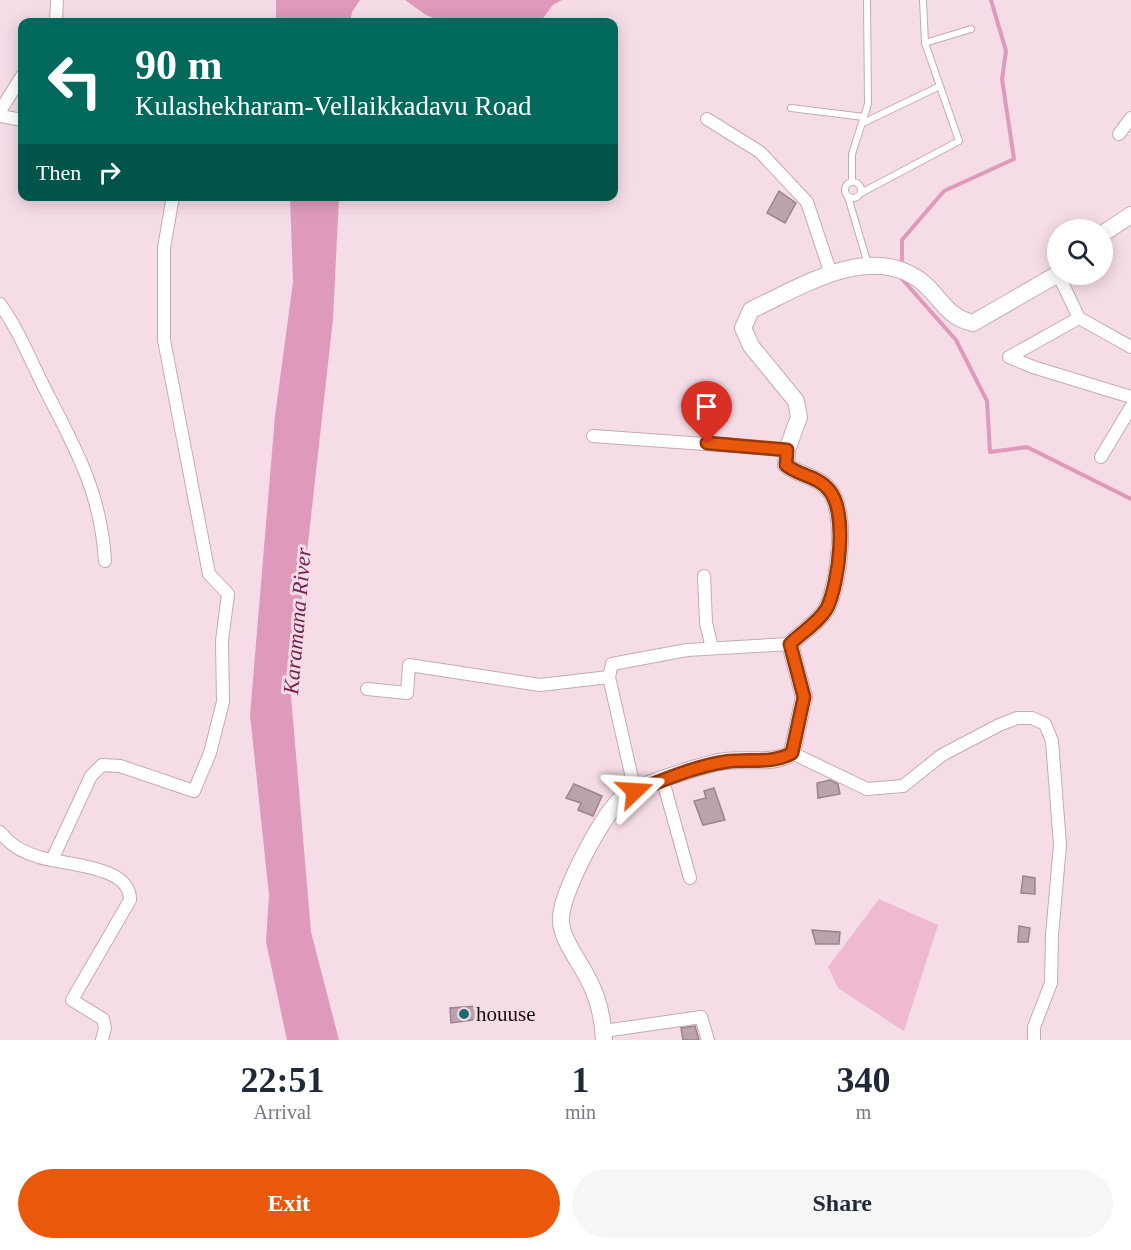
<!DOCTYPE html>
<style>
:root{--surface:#fff;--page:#f6f6f7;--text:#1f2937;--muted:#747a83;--accent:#ea580c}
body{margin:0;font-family:"Times New Roman",serif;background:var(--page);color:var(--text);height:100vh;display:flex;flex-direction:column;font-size:22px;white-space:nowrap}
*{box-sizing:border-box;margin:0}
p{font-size:20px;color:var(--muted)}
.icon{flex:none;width:33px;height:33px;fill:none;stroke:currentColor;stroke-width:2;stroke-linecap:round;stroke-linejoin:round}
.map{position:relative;height:1040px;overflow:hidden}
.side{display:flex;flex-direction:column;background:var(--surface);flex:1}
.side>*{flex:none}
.hud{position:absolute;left:18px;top:18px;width:600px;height:183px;border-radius:12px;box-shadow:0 3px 15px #0003;background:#00695c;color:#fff;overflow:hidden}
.buttons{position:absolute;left:1047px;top:219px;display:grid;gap:12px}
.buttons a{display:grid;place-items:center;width:66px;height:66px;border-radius:50%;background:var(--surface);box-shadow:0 3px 15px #0003;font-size:30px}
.pin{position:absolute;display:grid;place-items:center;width:51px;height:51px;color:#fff;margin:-62px -26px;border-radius:50% 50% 50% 0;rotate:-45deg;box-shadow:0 0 6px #0007}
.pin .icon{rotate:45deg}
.me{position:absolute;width:66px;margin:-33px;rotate:70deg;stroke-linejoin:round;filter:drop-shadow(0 0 4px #0008)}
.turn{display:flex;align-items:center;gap:21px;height:126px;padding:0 18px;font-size:27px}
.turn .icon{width:78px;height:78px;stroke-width:2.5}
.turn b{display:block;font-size:42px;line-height:51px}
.then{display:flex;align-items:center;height:57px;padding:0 18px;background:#0003;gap:12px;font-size:22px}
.eta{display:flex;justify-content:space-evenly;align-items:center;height:102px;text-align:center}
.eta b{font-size:36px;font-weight:700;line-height:42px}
.primary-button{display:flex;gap:12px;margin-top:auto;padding:12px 18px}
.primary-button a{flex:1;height:69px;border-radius:36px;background:var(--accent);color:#fff;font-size:24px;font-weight:700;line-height:69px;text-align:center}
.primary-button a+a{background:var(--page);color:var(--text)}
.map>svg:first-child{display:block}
.green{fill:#efb9d2}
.water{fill:#df9abb}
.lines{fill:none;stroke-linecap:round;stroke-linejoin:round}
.stream{stroke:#df9abb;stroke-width:4}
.building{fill:#bba3ae;stroke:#9b848e;stroke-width:1.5}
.lane-casing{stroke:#c3abb6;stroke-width:8}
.street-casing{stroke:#c3abb6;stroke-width:14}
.secondary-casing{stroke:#c3abb6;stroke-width:18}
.lane{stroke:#fff;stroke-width:6}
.street{stroke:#fff;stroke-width:12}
.secondary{stroke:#fff;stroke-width:16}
.route-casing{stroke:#983908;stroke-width:15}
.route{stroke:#ea580c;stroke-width:10}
.poi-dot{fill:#1e6b6e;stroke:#f6dce7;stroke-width:2}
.labels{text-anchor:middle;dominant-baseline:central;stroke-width:6;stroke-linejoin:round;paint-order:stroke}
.poi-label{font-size:21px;fill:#160e12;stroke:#f6dce7;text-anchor:start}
.water-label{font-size:22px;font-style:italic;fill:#732350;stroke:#f6dce7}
</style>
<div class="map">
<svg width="1131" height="1040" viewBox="0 0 1131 1040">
<rect width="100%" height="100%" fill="#f6dce7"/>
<polygon class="green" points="879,899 938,925 904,1031 838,988 828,967"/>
<g class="water">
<polygon points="276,0 360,0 352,12 350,22 276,22"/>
<polygon points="405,0 562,0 553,5 540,22 444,22 426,15"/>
<polygon points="290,197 339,197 333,319 291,696 311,932 339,1040 287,1040 266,942 269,895 250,715 275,416 293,282"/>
</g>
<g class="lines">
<g class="stream">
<polyline points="902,260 902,240 944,191 1014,159 1002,79 1006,51 991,0"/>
<polyline points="902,279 956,340 987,401 990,452 1027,447 1131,499"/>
</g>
</g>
<g class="building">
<polygon points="779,191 796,203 785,223 767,213"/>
<polygon points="830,780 838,784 840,794 818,798 817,783"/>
<polygon points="574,784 602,796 593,816 578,810 581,803 566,798"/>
<polygon points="714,788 725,820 703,825 694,801 706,798 704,791"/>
<polygon points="1023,876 1035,878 1035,894 1021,893"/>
<polygon points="1019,926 1030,928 1028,942 1018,942"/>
<polygon points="812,930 840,932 839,944 816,944"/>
<polygon points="477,1006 479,1019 451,1023 450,1008"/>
<polygon points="695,1026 699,1040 683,1040 681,1028"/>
</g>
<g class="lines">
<g class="lane-casing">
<g id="lane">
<polyline points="925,43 971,29"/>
<polyline points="791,108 864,117"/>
<polyline points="863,123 940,86"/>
<circle cx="853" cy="190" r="8"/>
<polyline points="852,182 852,154 868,104 867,0"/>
<polyline points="861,193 959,141 925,43 923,0"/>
<polyline points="848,197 868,264"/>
</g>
</g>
<g class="street-casing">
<g id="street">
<polyline points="56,22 57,0"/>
<polyline points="0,111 22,76"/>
<polyline points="0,116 22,120"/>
<polyline points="707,119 760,152 807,202 831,274"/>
<polyline points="1119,134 1131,118"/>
<polyline points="1058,274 1079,318 1131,347"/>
<path d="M0 304C20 332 31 362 47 393 77 451 101 494 105 561"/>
<polyline points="1079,318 1009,357 1033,367 1131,397"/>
<polyline points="593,436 787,450"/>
<polyline points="1101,457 1131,407"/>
<polyline points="704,576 706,623 712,648"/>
<polyline points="367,689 407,693 409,665 540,685 609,677"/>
<polyline points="792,753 867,789 903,786 942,755 999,725 1017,718 1032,718 1045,724 1052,741 1060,845 1052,935 1051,983 1034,1027 1034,1040"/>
<polyline points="663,781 690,878"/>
<polyline points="635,791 609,677 612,664 687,650 790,644"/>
<path d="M0 832C10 845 24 853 39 857 64 865 131 865 130 900L72 1000 103 1019 105 1028 102 1040"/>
<polyline points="52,860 91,776 102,765 120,766 194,791 210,753 223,702 222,641 228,594 209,574 164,340 164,248 173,196"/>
<polyline points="604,1031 701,1017 708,1040"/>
</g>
</g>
<g class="secondary-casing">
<g id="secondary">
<polyline points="1102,234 1131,215"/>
<path d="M604 1040C603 1018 597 994 586 975 578 959 559 936 561 917 562 892 603 813 623 797 638 785 705 764 725 761 747 758 773 765 792 753L804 697 790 644C801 633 819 622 827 608 839 583 848 512 829 490 818 476 799 476 786 465L787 450 799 417 796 401 751 346 743 328 751 310C801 287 869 242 921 281 941 297 946 317 973 323L1058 274"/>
</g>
</g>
<use href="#lane" class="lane"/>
<use href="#street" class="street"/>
<use href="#secondary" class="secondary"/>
</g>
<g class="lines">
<g class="route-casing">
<path id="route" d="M635 791C664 780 693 767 724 762 746 758 772 765 792 753L804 697 790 644C801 633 819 622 827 608 839 583 848 512 829 490 818 476 799 476 786 465L787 450 707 443"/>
</g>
<use href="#route" class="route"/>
</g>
<circle class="poi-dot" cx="464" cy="1014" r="6"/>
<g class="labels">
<g class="poi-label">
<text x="476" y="1014">houuse</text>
</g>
<g class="water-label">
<text transform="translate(297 621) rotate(-85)">Karamana River</text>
</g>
</g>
</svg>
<div class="buttons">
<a><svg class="icon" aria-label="search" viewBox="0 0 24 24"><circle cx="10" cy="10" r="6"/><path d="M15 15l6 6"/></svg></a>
</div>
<div class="pin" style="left:707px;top:443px;background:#d93025"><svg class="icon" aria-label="arrive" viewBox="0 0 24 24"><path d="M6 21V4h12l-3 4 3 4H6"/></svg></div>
<svg class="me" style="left:635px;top:791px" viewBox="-20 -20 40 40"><path d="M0-17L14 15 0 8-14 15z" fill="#ea580c" stroke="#fff" stroke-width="4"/></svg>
<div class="hud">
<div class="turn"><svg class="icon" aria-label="left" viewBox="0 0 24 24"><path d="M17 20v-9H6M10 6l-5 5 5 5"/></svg><div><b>90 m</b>Kulashekharam-Vellaikkadavu Road</div></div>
<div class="then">Then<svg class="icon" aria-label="right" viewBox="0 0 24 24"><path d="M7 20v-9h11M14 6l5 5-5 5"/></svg></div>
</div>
</div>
<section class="side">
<div class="eta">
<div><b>22:51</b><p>Arrival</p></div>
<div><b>1</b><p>min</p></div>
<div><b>340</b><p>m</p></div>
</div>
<div class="primary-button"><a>Exit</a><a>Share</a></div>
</section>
